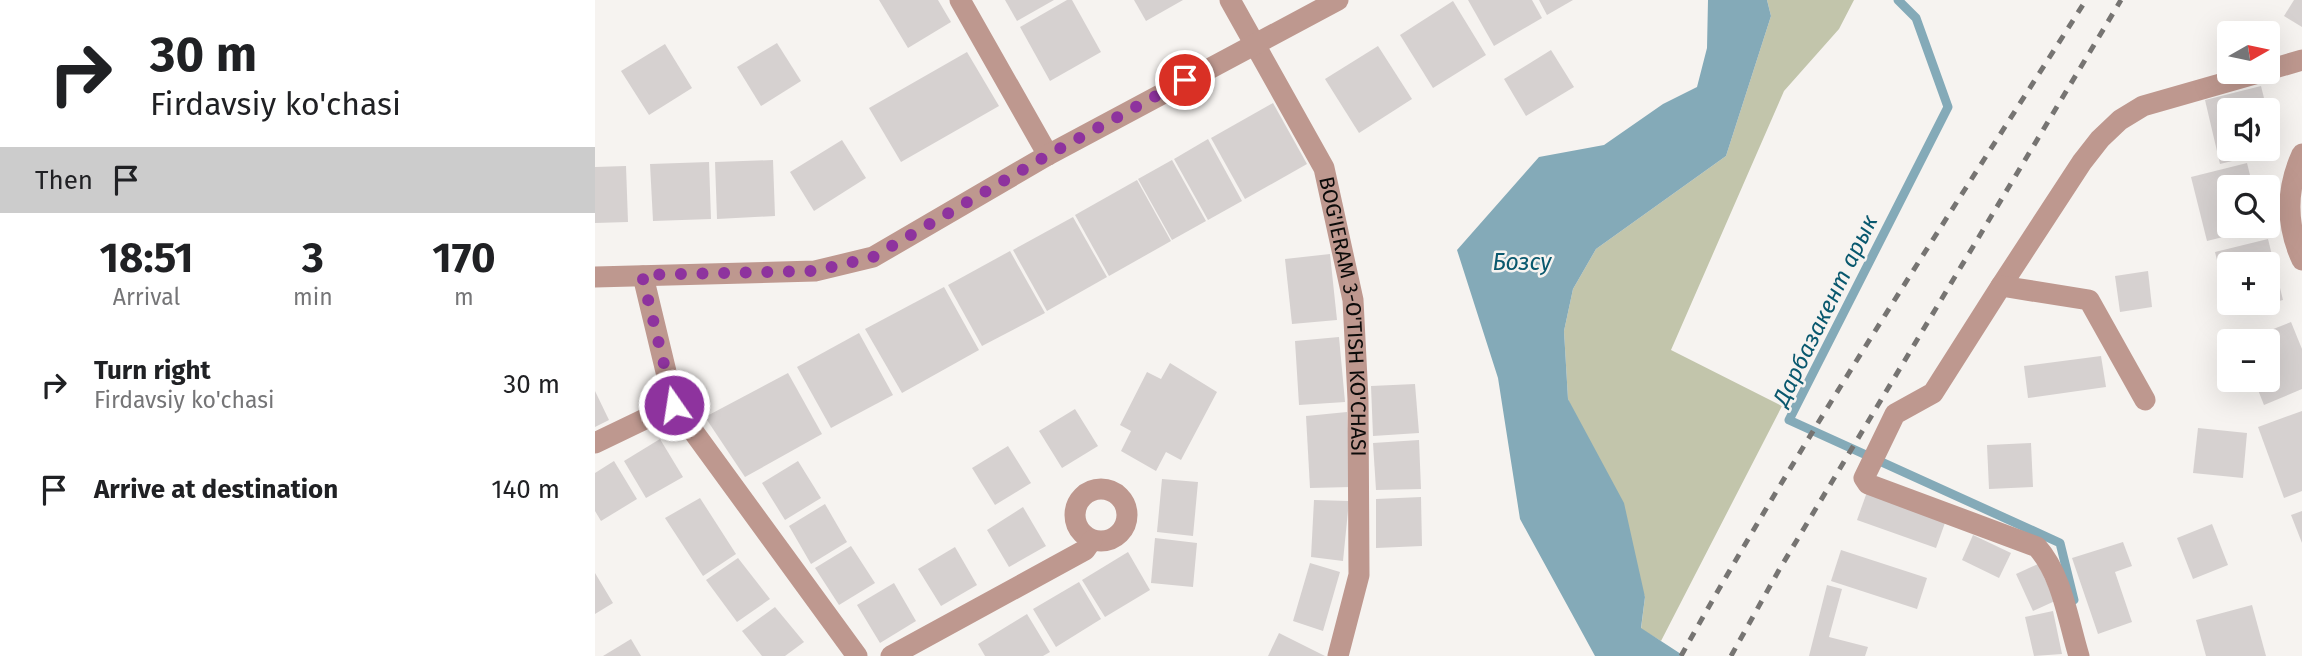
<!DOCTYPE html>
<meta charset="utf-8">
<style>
:root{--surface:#fff;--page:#f6f6f6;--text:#202124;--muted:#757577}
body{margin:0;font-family:"Fira Sans",sans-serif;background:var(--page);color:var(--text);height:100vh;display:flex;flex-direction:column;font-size:26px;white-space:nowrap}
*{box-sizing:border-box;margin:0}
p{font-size:23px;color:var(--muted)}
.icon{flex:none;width:38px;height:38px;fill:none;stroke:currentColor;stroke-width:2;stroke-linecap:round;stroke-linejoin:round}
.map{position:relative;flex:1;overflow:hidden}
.drawer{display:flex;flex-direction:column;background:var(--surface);width:595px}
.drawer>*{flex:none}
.top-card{background:#fff;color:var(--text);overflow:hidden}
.needle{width:46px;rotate:81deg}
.buttons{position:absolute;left:1622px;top:21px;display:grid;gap:14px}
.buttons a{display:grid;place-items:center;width:63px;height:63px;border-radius:7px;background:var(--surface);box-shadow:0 7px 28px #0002;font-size:35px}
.pin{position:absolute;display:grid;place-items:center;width:60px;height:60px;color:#fff;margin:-30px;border:4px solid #fff;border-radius:50%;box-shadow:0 2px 7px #0007}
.me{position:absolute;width:77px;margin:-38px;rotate:347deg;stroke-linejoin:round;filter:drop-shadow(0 0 5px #0008)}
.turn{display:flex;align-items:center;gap:24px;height:147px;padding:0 35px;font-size:32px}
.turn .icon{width:91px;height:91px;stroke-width:2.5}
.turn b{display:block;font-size:49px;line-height:60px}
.then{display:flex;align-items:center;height:66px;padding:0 35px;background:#0003;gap:14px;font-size:26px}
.eta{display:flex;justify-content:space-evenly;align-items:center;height:119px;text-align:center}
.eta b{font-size:42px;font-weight:700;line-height:49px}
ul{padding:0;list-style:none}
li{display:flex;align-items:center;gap:21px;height:105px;padding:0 35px}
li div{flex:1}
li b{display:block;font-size:26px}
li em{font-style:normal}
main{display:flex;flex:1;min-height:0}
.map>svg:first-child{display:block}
.green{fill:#c2c5ab}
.water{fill:#84aab8}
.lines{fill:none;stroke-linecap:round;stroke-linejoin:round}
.stream{stroke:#84aab8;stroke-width:9}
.building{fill:#d6d1d0;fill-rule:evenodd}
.minor{stroke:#be988f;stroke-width:21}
.rail{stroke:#767472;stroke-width:5;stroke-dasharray:9 9;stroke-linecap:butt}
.route{stroke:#8e339e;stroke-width:12;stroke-dasharray:0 21.6}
.labels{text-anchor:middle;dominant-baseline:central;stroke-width:5;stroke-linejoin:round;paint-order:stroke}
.street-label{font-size:21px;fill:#0c0b0a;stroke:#f6f3f0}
.water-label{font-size:23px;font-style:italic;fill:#09586e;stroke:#f6f3f0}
</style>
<main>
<section class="drawer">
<div class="top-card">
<div class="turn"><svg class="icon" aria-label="right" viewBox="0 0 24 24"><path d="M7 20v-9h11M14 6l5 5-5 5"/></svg><div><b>30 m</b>Firdavsiy ko'chasi</div></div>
<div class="then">Then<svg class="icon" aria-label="arrive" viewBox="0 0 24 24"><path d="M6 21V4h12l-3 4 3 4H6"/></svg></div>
</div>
<div class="eta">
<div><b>18:51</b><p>Arrival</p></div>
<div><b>3</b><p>min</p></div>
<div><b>170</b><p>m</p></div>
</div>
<ul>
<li><svg class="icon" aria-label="right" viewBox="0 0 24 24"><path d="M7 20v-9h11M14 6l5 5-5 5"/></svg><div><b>Turn right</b><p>Firdavsiy ko'chasi</p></div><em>30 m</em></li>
<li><svg class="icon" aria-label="arrive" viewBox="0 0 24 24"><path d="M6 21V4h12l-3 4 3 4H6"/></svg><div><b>Arrive at destination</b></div><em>140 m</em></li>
</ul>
</section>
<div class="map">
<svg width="1707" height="656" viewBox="0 0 1707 656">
<rect width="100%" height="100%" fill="#f6f3f0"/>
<polygon class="green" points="1172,0 1259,0 1244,29 1189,91 1076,350 1187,406 1066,641 1046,629 1050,597 973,399 969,331 978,289 1001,249 1131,156 1176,16"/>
<polygon class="water" points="1113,0 1172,0 1176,16 1131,156 1001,249 978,289 969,331 973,399 1029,503 1050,597 1046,628 1089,656 1000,656 925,519 903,378 862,250 944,157 1009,145 1068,104 1102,87 1112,48"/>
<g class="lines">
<polyline class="stream" points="1303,0 1321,18 1353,107 1194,420 1465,543 1479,600"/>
</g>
<g class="building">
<polygon points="284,0 343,0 356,22 313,48"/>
<polygon points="410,0 459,0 422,21"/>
<polygon points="472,0 477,0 506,52 455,81 425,27"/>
<polygon points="539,0 588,0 551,21"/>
<polygon points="873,0 937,0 947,18 899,46"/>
<polygon points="944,0 978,0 952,15"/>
<polygon points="1699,0 1707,0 1707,27 1689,16"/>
<polygon points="858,1 891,55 838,88 805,35"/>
<polygon points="182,43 206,81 166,106 142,67"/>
<polygon points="70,44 97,88 54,115 26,71"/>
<polygon points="783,46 817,99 764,133 730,79"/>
<polygon points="956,50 979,87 931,116 909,79"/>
<polygon points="372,52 404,106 306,162 274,108"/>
<polygon points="1666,86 1672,110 1634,110 1634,149 1673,149 1674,119 1682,150 1625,164 1610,100"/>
<polygon points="678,103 712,164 650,199 616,138"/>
<polygon points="613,139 647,201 613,220 579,159"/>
<polygon points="247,140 271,178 219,211 195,172"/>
<polygon points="178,160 180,216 122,219 120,162"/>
<polygon points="577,160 611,221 577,240 543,179"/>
<polygon points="114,162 116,219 58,221 55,164"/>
<polygon points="1652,163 1658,187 1634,187 1634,226 1668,227 1612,241 1596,177"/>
<polygon points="31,166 33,222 0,223 0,167"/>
<polygon points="542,180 576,241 514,276 480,215"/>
<polygon points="478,217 512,277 452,311 418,250"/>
<path d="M1673 239 1688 300 1635 314 1620 252ZM1634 264H1673V303H1634Z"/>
<polygon points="415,251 450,313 387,346 353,285"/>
<polygon points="735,254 742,320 697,324 690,259"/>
<polygon points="1553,271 1557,307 1525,312 1520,276"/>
<polygon points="349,287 384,350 307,393 270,329"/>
<polygon points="1696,322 1707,349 1707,389 1669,405 1659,380 1673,380 1673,341 1648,341"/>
<polygon points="264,333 298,395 236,428 202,367"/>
<polygon points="744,337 750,402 704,405 700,341"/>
<polygon points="1506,356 1511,387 1433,398 1429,366"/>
<polygon points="575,363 622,392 586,460 571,452 561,471 526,451 536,431 525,425 552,372 566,379"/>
<polygon points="193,373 227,434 150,477 110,417"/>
<polygon points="820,384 824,433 778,436 776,386"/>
<polygon points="0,391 14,420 0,427"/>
<polygon points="480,409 503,446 467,468 444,431"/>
<polygon points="1707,411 1707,491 1689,498 1663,427"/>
<polygon points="752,412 756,487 715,488 711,416"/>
<polygon points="1603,428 1652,433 1648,478 1598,473"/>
<polygon points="65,439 88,477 51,498 29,461"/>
<polygon points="824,440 826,489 781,490 778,443"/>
<polygon points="1436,443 1438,487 1394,489 1392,445"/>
<polygon points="413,446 436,483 400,505 377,468"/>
<polygon points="19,461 42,499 6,521 0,511 0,473"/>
<polygon points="203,461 226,498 190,520 167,483"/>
<polygon points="567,479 603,482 598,536 562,532"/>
<polygon points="1272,492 1351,520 1341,548 1262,520"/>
<polygon points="826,497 827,546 781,548 781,499"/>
<polygon points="105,498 141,554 108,576 70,518"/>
<polygon points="719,500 754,501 748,561 716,557"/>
<polygon points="230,504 252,542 216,564 194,526"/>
<polygon points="428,507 451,546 414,567 392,530"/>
<polygon points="1707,511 1707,543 1696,515"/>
<polygon points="1617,524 1633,565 1598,579 1582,538"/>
<polygon points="1378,535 1416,553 1404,578 1367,560"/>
<polygon points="560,538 602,543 598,587 556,583"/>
<polygon points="1528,542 1537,566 1520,572 1537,622 1503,634 1477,558"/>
<polygon points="256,546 280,583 244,605 220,568"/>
<polygon points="360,547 382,585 346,606 323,569"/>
<polygon points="1246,550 1332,578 1322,609 1236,581"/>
<polygon points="533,552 555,590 510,617 487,580"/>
<polygon points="143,558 175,599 142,622 111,580"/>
<polygon points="715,563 745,572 728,631 698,621"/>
<polygon points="1443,564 1460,601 1438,611 1421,574"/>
<polygon points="0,573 18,603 0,614"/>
<polygon points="484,582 506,619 461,647 438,609"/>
<polygon points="299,583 321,621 285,643 262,605"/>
<polygon points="1232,585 1247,589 1234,637 1273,647 1270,656 1214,656"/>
<polygon points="1657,605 1671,656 1611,656 1601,620"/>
<polygon points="180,607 209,642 190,656 167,656 147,631"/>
<polygon points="1458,611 1467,654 1439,656 1430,617"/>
<polygon points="432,614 455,652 448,656 390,656 383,644"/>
<polygon points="684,633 730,656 673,656"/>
<polygon points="36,639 46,656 8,656"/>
</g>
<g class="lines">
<g class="minor">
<polyline points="365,0 453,155"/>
<path id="s1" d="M635 0 729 168 758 300 763 399 764 575 743 656"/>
<polyline points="1673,70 1707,60"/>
<path d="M1707 154C1691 189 1691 225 1707 260"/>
<polyline points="48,276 79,405 262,656"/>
<polyline points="0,277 220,271 278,257 453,155 743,0"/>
<polyline points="1406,286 1487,162 1505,139 1525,120 1548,106 1667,72"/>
<polyline points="0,443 79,405"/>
<circle cx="506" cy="515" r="26"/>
<polyline points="296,656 490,550 497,540"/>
<path d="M1484 656C1473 620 1467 575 1442 547L1273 484 1269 478 1300 414 1338 393 1406 286 1494 300 1550 400"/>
</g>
<g class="rail">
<path d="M1086 656C1211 432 1353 217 1491 0"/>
<polyline points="1136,656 1184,570 1526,0"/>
</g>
</g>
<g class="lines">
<polyline class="route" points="79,405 47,275 220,271 278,257 453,155 590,80"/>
</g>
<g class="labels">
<g class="street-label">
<text stroke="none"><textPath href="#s1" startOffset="343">BOG'IERAM 3-O'TISH KO'CHASI</textPath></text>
</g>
<g class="water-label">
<text x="927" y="262">Бозсу</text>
<text transform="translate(1230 310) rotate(-64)">Дарбазакент арык</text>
</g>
</g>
</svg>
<div class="buttons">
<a><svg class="needle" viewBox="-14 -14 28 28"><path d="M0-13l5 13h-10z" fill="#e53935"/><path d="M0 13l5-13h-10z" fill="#757577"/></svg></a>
<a><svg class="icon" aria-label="sound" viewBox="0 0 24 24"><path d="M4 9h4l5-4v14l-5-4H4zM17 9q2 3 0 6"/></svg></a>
<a><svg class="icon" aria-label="search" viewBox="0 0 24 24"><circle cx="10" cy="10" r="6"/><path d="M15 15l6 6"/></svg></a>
<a>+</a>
<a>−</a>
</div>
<div class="pin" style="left:590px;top:80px;background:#d93025"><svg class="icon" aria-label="arrive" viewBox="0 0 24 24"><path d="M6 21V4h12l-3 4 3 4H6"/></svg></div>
<svg class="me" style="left:79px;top:405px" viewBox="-20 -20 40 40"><circle r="17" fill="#8e339e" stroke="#fff" stroke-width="3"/><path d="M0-11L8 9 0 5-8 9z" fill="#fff"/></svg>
</div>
</main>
